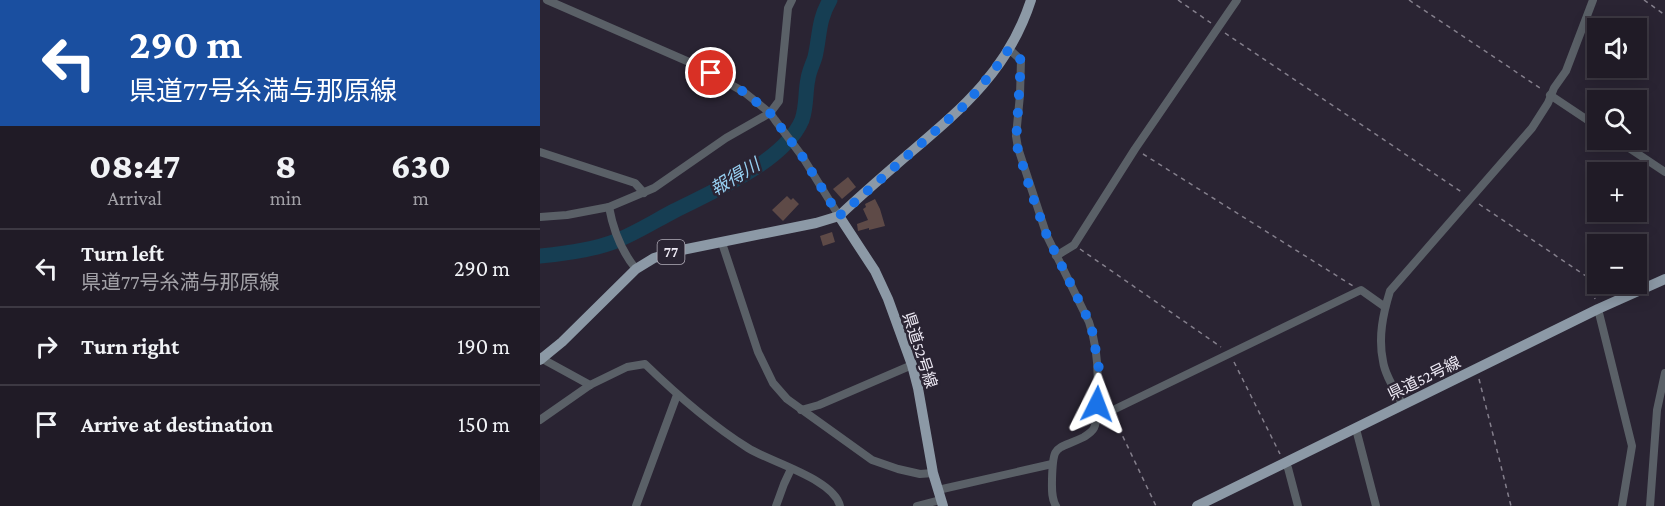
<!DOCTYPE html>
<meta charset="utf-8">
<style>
:root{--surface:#201b26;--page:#28242e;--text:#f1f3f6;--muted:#a2a1a7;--line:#3d3943}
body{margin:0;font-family:"Crimson Pro","Noto Sans JP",serif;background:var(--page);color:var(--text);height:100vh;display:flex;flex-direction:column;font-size:22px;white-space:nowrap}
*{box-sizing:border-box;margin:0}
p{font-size:20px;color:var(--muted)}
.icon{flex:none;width:33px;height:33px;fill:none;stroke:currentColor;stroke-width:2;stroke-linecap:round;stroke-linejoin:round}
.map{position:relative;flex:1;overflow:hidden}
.panel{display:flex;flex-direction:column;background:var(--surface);width:540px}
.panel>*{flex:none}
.guide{background:#1a4fa0;color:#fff;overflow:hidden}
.controls{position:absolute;left:1047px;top:18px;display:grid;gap:12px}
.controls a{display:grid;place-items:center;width:60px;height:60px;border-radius:0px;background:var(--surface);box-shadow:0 3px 15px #0003,0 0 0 2px var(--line);font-size:30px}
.pin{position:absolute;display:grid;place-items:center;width:51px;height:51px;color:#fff;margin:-26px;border:3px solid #fff;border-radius:50%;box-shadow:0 2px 6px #0007}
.me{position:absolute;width:66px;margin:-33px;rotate:3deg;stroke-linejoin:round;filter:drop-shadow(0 0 4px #0008)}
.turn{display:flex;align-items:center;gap:21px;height:126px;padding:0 30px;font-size:27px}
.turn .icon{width:78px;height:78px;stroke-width:2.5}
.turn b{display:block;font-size:42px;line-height:51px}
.eta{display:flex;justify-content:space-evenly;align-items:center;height:102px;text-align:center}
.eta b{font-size:36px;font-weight:800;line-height:42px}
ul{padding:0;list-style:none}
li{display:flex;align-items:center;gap:18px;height:78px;padding:0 30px;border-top:2px solid var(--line)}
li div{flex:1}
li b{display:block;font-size:22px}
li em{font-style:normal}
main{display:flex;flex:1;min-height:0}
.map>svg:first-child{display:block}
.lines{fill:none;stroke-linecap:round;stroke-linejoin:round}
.river{stroke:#163e53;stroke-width:15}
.building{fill:#5e4a47}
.path{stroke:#847f8c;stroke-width:1.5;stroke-dasharray:4.5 4.5;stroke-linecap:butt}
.minor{stroke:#5a6067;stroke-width:8}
.major{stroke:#8c99a6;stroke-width:10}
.route{stroke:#1a73e8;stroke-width:10;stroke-dasharray:0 18}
.labels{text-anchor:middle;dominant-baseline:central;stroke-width:5;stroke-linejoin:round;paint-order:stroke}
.shield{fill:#2a2433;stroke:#b3afbb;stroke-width:1.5}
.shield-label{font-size:15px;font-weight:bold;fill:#eeeaf5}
.street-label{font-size:16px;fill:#eeeaf5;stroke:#2a2433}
.water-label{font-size:18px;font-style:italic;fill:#97d0f2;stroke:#2a2433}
</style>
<main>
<section class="panel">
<div class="guide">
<div class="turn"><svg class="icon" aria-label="left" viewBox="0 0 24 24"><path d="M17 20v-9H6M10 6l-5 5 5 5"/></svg><div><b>290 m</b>県道77号糸満与那原線</div></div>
</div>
<div class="eta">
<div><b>08:47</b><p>Arrival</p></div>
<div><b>8</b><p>min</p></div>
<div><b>630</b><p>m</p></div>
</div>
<ul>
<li><svg class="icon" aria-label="left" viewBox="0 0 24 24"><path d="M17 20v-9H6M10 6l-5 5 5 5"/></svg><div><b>Turn left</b><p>県道77号糸満与那原線</p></div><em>290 m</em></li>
<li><svg class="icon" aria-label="right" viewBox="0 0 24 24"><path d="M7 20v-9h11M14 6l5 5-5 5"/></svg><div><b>Turn right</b></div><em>190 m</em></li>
<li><svg class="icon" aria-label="arrive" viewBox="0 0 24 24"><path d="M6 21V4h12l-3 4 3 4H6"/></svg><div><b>Arrive at destination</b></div><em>150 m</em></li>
</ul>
</section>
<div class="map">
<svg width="1125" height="506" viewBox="0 0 1125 506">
<rect width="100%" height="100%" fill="#2a2433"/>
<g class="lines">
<path class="river" d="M0 256C22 254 56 249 76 241 96 233 115 221 134 211 173 191 244 162 262 120 267 106 265 92 268 79 269 71 273 64 275 57 280 36 278 20 290 0"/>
</g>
<g class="building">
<polygon points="308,177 316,187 302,199 293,189"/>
<polygon points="247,196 251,200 253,198 259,204 243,221 232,210"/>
<polygon points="335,199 340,209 345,226 329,230 329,228 318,231 317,224 328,220 323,209 326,207 325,204"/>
<polygon points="292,232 295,242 283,246 280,236"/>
</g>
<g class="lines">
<g class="path">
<polyline points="638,0 671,23"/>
<polyline points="869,0 1003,90"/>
<polyline points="1104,0 1125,15"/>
<polyline points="685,33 923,193"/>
<polyline points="603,154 813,286"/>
<polyline points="939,204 1046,276 1050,281 1055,299"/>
<polyline points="540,249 681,347"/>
<polyline points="694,362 740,454"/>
<polyline points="939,379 971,506"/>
<polyline points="575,420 616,506"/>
</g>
<g class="minor">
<polyline points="7,0 156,65 204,92 230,113 235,120 262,156 299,216"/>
<path d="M469 49 481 60 480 95 476 136 478 148 507 236 549 322C558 348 559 373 557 400 557 409 558 420 554 428 552 432 547 435 544 437 515 451 513 443 512 479 512 488 511 498 516 506"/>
<polyline points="1010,95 1058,127"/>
<polyline points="1077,140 1125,172"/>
<polyline points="0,152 95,183 104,193"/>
<path d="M69 207C73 229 82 252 96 269"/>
<polyline points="0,217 27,215 69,207 114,188 186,138 230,113 239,101 248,8 252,0"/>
<polyline points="182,243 218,352 233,383 247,399 332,460 358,469 380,474 393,473"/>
<polyline points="516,256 534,245 595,149 697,0"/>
<polyline points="1058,309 1092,446 1082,506"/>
<polyline points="0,357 8,362 50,385"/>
<path d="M863 405C856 391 845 376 843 361 838 337 843 314 850 291L992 128 1008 103 1014 88 1026 71 1053 0"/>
<polyline points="261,410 279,405 372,365"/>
<polyline points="557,412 571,411 821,290 845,307"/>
<path d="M0 420 50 385 87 367 105 364C137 395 170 424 208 448 230 462 294 479 300 506"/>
<polyline points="816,429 836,506"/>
<polyline points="745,464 748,468 758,506"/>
<polyline points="398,490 512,464"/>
<polyline points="96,506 137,395"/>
<polyline points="236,506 244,484 251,469"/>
<polyline points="377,506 400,500"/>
<polyline points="1110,506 1117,410 1125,373"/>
</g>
<g class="major">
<polyline points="299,216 335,271 348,299 372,365 378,388 393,473 403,506"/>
<path d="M0 360 22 342 96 269 114 258 137 251 276 223 299 216C320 196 342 177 364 158 419 111 468 72 491 0"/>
<polyline points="657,506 1058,309 1125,279"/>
</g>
</g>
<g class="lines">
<polyline class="route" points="171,73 204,92 230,113 262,156 299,216 427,103 455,69 469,49 481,60 476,143 491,192 507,236 546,315 552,330 559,369 557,404"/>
</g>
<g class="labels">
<rect class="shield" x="117.5" y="240" width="27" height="24" rx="4.5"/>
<g class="shield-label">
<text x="131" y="252">77</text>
</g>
<g class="street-label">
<text transform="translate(380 350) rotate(72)">県道52号線</text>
<text transform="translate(884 378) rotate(-26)">県道52号線</text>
</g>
<g class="water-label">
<text transform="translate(195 177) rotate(-31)">報得川</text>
</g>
</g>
</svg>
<div class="controls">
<a><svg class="icon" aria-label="sound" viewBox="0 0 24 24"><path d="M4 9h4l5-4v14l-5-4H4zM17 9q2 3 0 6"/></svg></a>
<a><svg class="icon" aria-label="search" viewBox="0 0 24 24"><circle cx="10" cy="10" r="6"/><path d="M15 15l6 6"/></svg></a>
<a>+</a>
<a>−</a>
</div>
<div class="pin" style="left:171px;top:73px;background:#d93025"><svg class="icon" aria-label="arrive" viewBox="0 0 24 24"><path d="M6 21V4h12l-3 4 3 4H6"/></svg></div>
<svg class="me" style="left:557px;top:404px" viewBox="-20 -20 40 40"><path d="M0-17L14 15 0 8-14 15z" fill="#1a73e8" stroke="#fff" stroke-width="4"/></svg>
</div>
</main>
